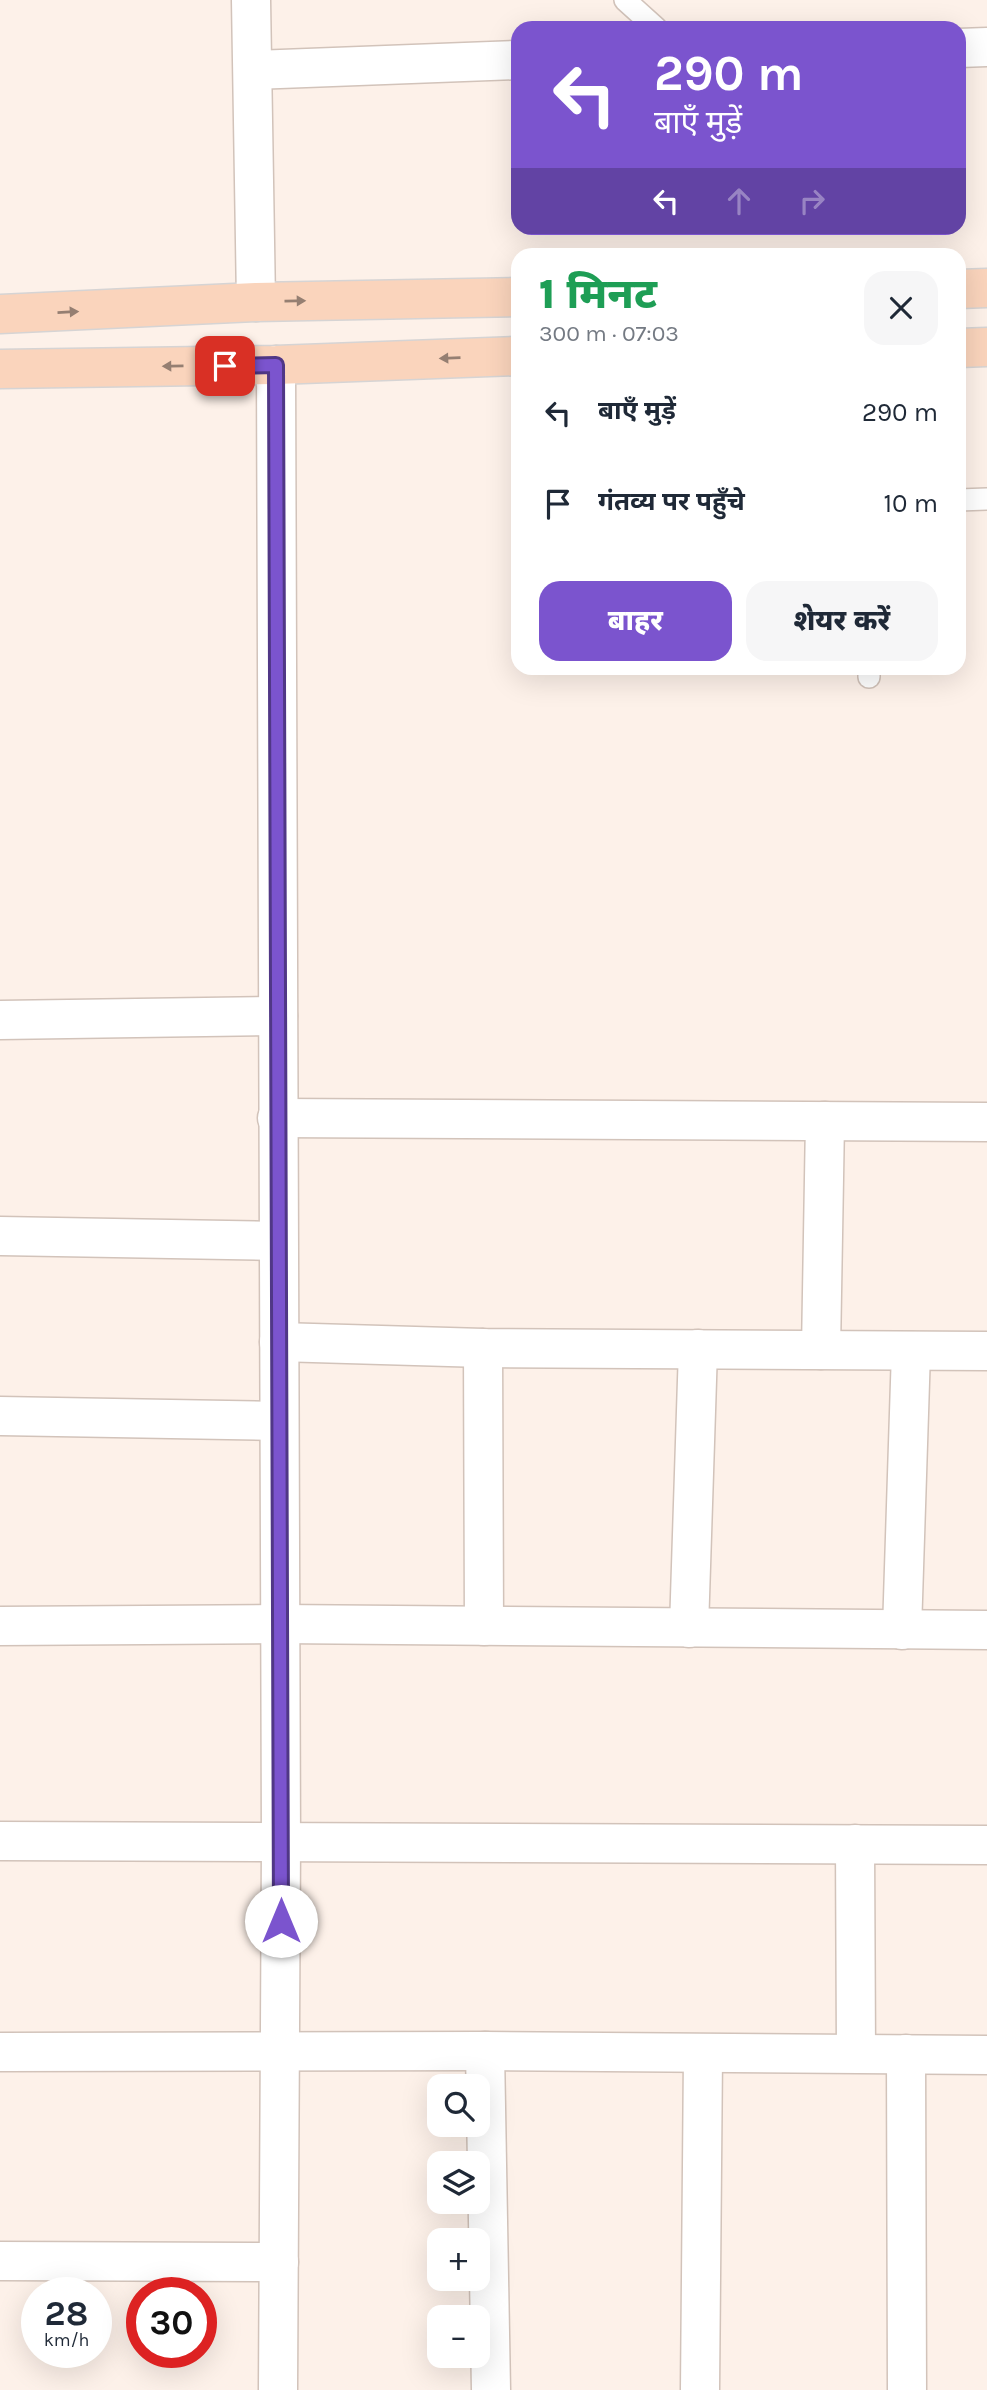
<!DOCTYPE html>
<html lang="hi">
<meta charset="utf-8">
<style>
:root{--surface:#fff;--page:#f6f6f7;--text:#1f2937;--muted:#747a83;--accent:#7b54ce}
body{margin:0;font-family:Karla,"Noto Sans Devanagari",sans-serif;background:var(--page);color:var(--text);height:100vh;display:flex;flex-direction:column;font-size:26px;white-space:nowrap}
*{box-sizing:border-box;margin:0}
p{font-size:23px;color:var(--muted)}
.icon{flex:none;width:38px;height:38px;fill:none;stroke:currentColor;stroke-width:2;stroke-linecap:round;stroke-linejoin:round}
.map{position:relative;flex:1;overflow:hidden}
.side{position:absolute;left:511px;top:248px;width:455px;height:427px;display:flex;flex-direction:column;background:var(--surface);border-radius:21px;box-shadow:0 7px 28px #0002}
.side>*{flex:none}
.guide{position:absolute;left:511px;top:21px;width:455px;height:214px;border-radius:21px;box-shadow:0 7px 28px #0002;background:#7b54ce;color:#fff;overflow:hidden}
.controls{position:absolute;left:427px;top:2074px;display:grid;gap:14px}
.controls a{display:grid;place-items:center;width:63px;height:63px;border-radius:14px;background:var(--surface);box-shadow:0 7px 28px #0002;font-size:35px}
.speed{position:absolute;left:21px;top:2277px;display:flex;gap:14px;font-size:35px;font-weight:700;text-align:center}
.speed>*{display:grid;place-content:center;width:91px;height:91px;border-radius:50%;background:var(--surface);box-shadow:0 7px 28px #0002;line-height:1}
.speed small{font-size:18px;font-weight:400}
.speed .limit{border:10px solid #d22;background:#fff;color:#111}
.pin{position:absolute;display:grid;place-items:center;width:60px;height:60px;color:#fff;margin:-30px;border-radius:14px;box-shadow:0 4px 10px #0006}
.me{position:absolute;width:77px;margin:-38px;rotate:0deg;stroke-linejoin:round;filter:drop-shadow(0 0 5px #0008)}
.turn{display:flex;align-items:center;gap:24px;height:147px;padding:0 28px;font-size:32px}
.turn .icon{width:91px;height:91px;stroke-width:2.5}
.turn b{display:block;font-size:49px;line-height:60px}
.lanes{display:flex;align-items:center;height:66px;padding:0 28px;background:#0003;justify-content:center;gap:35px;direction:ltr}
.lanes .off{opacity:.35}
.round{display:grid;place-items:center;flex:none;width:74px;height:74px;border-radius:21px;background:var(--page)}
.summary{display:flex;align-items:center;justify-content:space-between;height:119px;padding:0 28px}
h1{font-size:42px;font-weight:800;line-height:52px;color:#1e9e55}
.cta{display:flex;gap:14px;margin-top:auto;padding:14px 28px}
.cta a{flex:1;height:80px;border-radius:21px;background:var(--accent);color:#fff;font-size:28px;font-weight:800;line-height:80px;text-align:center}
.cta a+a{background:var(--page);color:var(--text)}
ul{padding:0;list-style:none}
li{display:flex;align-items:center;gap:21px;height:91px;padding:0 28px}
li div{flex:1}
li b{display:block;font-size:26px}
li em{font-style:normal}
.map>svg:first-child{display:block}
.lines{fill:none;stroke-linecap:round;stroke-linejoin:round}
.service-casing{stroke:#d2c3ba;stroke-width:24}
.minor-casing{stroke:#d2c3ba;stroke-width:41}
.primary-casing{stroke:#d6d4d4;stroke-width:41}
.service{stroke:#fff;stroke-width:21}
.minor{stroke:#fff;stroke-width:38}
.primary{stroke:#fad4bc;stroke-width:38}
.oneway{fill:#957f72}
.route-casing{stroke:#503786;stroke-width:18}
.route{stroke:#7b54ce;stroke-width:12}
</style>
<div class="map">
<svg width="987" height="2390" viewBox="0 0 987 2390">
<rect width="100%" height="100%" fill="#fdf1e9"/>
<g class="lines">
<g class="service-casing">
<g id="service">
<polyline points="625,0 656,28"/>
<polyline points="959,500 987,499"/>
<polyline points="869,668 869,677"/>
</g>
</g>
<g class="minor-casing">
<g id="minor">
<polyline points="251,0 256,302"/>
<polyline points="959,48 987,47"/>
<polyline points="253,70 518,60"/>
<polyline points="276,365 281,1844 278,2390"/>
<polyline points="0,1020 278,1016"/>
<polyline points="277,1118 987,1122"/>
<polyline points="0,1236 278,1241"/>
<polyline points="279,1342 483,1348 987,1351"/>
<polyline points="483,1348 484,1626"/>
<polyline points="821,1350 825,1121"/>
<polyline points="0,1416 279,1421"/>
<polyline points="0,1626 280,1624 987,1630"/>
<polyline points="689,1628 698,1349"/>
<polyline points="902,1630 911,1351"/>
<polyline points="0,1841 987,1845"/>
<polyline points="855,1844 856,2052"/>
<polyline points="485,2051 491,2390"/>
<polyline points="0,2052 485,2051 987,2055"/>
<polyline points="906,2054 907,2390"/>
<polyline points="0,2261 279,2262"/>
<polyline points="700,2390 703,2054"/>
</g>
</g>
<g class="primary-casing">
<g id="primary">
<polyline points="959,289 987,288"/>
<polyline points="0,314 256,302 518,297"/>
<polyline points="959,348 987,347"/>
<polyline points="0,369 276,365 518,356"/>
</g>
</g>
<use href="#service" class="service"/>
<use href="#minor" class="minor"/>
<use href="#primary" class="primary"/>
</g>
<defs><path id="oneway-solid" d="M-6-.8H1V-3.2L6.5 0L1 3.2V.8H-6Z" transform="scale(1.75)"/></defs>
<g class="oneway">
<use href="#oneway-solid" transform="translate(295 301) rotate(-1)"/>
<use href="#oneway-solid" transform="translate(68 312) rotate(-3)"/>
<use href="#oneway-solid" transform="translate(450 358) rotate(178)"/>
<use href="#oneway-solid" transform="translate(173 366) rotate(179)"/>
</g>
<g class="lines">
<g class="route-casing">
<polyline id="route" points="225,366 276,365 281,1921"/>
</g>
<use href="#route" class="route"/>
</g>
</svg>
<div class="controls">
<a><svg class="icon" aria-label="search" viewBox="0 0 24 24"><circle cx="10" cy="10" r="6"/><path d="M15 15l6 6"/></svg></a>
<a><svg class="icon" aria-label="layers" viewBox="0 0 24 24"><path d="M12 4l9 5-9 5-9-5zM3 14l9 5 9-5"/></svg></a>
<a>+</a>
<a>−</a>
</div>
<div class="speed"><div>28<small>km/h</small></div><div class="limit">30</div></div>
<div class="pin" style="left:225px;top:366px;background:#d93025"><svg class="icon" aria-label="arrive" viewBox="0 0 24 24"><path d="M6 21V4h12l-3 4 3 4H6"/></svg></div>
<svg class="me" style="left:281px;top:1921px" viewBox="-20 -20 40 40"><circle r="19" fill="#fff"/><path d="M0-13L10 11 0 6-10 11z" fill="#7b54ce"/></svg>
<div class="guide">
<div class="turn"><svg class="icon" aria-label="left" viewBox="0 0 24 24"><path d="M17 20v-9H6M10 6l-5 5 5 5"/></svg><div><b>290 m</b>बाएँ मुड़ें</div></div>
<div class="lanes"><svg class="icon" aria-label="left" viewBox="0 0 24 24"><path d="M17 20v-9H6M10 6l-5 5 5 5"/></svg><svg class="icon off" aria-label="ahead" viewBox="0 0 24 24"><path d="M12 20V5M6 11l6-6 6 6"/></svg><svg class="icon off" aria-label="right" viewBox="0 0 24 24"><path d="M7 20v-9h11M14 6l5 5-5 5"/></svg></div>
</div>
<section class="side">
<div class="summary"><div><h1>1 मिनट</h1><p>300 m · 07:03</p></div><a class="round"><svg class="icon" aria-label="close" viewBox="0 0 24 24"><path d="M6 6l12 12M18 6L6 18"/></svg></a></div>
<ul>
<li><svg class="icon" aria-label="left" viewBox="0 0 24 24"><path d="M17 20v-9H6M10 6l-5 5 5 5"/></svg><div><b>बाएँ मुड़ें</b></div><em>290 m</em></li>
<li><svg class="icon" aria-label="arrive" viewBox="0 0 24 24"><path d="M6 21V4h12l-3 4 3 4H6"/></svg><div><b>गंतव्य पर पहुँचे</b></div><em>10 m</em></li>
</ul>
<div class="cta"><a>बाहर</a><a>शेयर करें</a></div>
</section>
</div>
